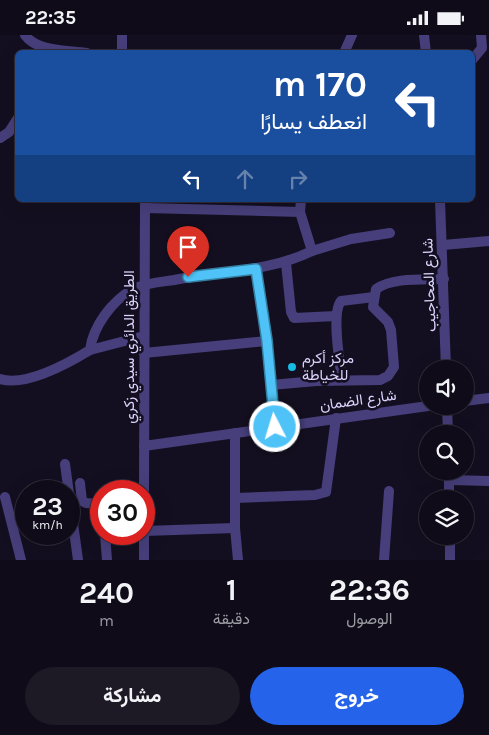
<!DOCTYPE html>
<html lang="ar">
<meta charset="utf-8">
<style>
:root{--surface:#0f0b18;--page:#1d1925;--text:#f1f3f6;--muted:#9b9ba2;--line:#2f2b37;--accent:#2563eb}
body{margin:0;font-family:Karla,Vazirmatn,sans-serif;background:var(--page);color:var(--text);direction:rtl;height:100vh;display:flex;flex-direction:column;font-size:19px;white-space:nowrap}
*{box-sizing:border-box;margin:0}
p{font-size:16px;color:var(--muted)}
.icon{flex:none;width:28px;height:28px;fill:none;stroke:currentColor;stroke-width:2;stroke-linecap:round;stroke-linejoin:round}
.map{position:relative;height:525px;overflow:hidden;direction:ltr}
.drawer{display:flex;flex-direction:column;background:var(--surface);flex:1}
.drawer>*{flex:none}
.hud{position:absolute;left:15px;top:15px;width:460px;height:152px;border-radius:8px;box-shadow:0 5px 20px #0002,0 0 0 1px var(--line);direction:rtl;background:#1a4fa0;color:#fff;overflow:hidden}
.fabs{position:absolute;left:419px;top:325px;display:grid;gap:10px}
.fabs a{display:grid;place-items:center;width:55px;height:55px;border-radius:50%;background:var(--surface);box-shadow:0 5px 20px #0002,0 0 0 1px var(--line);font-size:25px}
.speed{position:absolute;left:15px;top:445px;display:flex;gap:10px;font-size:25px;font-weight:700;text-align:center}
.speed>*{display:grid;place-content:center;width:65px;height:65px;border-radius:50%;background:var(--surface);box-shadow:0 5px 20px #0002,0 0 0 1px var(--line);line-height:1}
.speed small{font-size:12px;font-weight:400}
.speed .limit{border:8px solid #d22;background:#fff;color:#111}
.pin{position:absolute;display:grid;place-items:center;width:42px;height:42px;color:#fff;margin:-51px -21px;border-radius:50% 50% 50% 0;rotate:-45deg;box-shadow:0 0 5px #0007}
.pin .icon{rotate:45deg}
.me{position:absolute;width:55px;margin:-28px;rotate:355deg;stroke-linejoin:round;filter:drop-shadow(0 0 4px #0008)}
.turn{display:flex;align-items:center;gap:18px;height:105px;padding:0 25px;font-size:22px}
.turn .icon{width:65px;height:65px;stroke-width:2.5}
.turn b{display:block;font-size:35px;line-height:42px}
.lanes{display:flex;align-items:center;height:48px;padding:0 25px;background:#0003;justify-content:center;gap:25px;direction:ltr}
.lanes .off{opacity:.35}
.eta{display:flex;justify-content:space-evenly;align-items:center;height:85px;text-align:center}
.eta b{font-size:30px;font-weight:700;line-height:35px}
.action{display:flex;gap:10px;margin-top:auto;padding:10px 25px}
.action a{flex:1;height:58px;border-radius:30px;background:var(--accent);color:#fff;font-size:20px;font-weight:700;line-height:58px;text-align:center}
.action a+a{background:var(--page);color:var(--text)}
.status{display:flex;justify-content:space-between;align-items:center;height:35px;padding:0 25px;background:var(--surface);direction:ltr}
.status svg{height:14px;fill:currentColor}
.map>svg:first-child{display:block}
.lines{fill:none;stroke-linecap:round;stroke-linejoin:round}
.minor{stroke:#473f7b;stroke-width:10}
.route-casing{stroke:#337fa1;stroke-width:12}
.route{stroke:#4fc3f7;stroke-width:9}
.poi-dot{fill:#16bce4;stroke:#140f20;stroke-width:2}
.labels{text-anchor:middle;dominant-baseline:central;stroke-width:5;stroke-linejoin:round;paint-order:stroke}
.street-label{font-size:15px;fill:#dbd3fb;stroke:#140f20}
.poi-label{font-size:15px;fill:#dbd3fb;stroke:#140f20;text-anchor:start}
</style>
<div class="status"><b>22:35</b><svg viewBox="0 0 49 12"><path d="M0 12V9h3v3zM5 12V6h3v6zM10 12V3h3v9zM15 12V0h3v12zM26 1h20v11H26zM47 4h2v5h-2z"/></svg></div>
<div class="map">
<svg width="489" height="525" viewBox="0 0 489 525">
<rect width="100%" height="100%" fill="#140f20"/>
<g class="lines">
<g class="minor">
<path d="M25 0C37 17 68 15 87 18"/>
<polyline points="424,0 426,18"/>
<polyline points="122,18 122,0"/>
<polyline points="344,18 352,0"/>
<polyline points="472,25 482,13 481,0"/>
<polyline points="0,103 9,97 18,83"/>
<polyline points="440,165 446,334"/>
<polyline points="145,173 300,177"/>
<polyline points="443,210 489,206"/>
<polyline points="312,216 351,204 390,198"/>
<polyline points="286,228 291,277 294,283 336,281"/>
<polyline points="256,234 267,306 275,392"/>
<polyline points="90,315 144,301"/>
<polyline points="144,318 267,306"/>
<path d="M0 344C26 352 67 329 90 315 93 291 112 266 133 254 145 248 161 247 174 245 221 236 269 237 312 216L300 177 301 165"/>
<path d="M342 345C340 329 331 278 341 266L374 262"/>
<path d="M271 350 316 346 380 345 388 341 394 332 391 295 388 287 373 272 376 254C393 242 424 245 444 244"/>
<polyline points="465,366 489,363"/>
<polyline points="447,371 448,399"/>
<polyline points="235,398 235,493 238,525"/>
<polyline points="144,411 428,371"/>
<polyline points="65,429 78,525"/>
<polyline points="449,436 449,464"/>
<polyline points="449,445 489,446"/>
<polyline points="80,448 82,466 86,468 97,469 101,477"/>
<polyline points="144,459 145,165"/>
<polyline points="5,462 21,525"/>
<polyline points="235,463 315,460 326,457 336,383"/>
<polyline points="144,496 235,493"/>
<polyline points="105,499 107,525"/>
<polyline points="144,525 144,499"/>
<polyline points="384,525 389,456"/>
<polyline points="450,525 450,501"/>
</g>
</g>
<g class="lines">
<g class="route-casing">
<polyline id="route" points="188,242 256,234 267,306 275,392"/>
</g>
<use href="#route" class="route"/>
</g>
<circle class="poi-dot" cx="292" cy="332" r="5"/>
<g class="labels">
<g class="street-label">
<text transform="translate(429 250) rotate(-92)">شارع المحاجيب</text>
<text transform="translate(129 312) rotate(-90)">الطريق الدائري سيدي زكري</text>
<text transform="translate(358 365) rotate(-8)">شارع الضمان</text>
</g>
<g class="poi-label">
<text x="302" y="323">مركز أكرم<tspan x="302" dy="17">للخياطة</tspan></text>
</g>
</g>
</svg>
<div class="fabs">
<a><svg class="icon" aria-label="sound" viewBox="0 0 24 24"><path d="M4 9h4l5-4v14l-5-4H4zM17 9q2 3 0 6"/></svg></a>
<a><svg class="icon" aria-label="search" viewBox="0 0 24 24"><circle cx="10" cy="10" r="6"/><path d="M15 15l6 6"/></svg></a>
<a><svg class="icon" aria-label="layers" viewBox="0 0 24 24"><path d="M12 4l9 5-9 5-9-5zM3 14l9 5 9-5"/></svg></a>
</div>
<div class="speed"><div>23<small>km/h</small></div><div class="limit">30</div></div>
<div class="pin" style="left:188px;top:242px;background:#d93025"><svg class="icon" aria-label="arrive" viewBox="0 0 24 24"><path d="M6 21V4h12l-3 4 3 4H6"/></svg></div>
<svg class="me" style="left:275px;top:392px" viewBox="-20 -20 40 40"><circle r="17" fill="#4fc3f7" stroke="#fff" stroke-width="3"/><path d="M0-11L8 9 0 5-8 9z" fill="#fff"/></svg>
<div class="hud">
<div class="turn"><svg class="icon" aria-label="left" viewBox="0 0 24 24"><path d="M17 20v-9H6M10 6l-5 5 5 5"/></svg><div><b>170 m</b>انعطف يسارًا</div></div>
<div class="lanes"><svg class="icon" aria-label="left" viewBox="0 0 24 24"><path d="M17 20v-9H6M10 6l-5 5 5 5"/></svg><svg class="icon off" aria-label="ahead" viewBox="0 0 24 24"><path d="M12 20V5M6 11l6-6 6 6"/></svg><svg class="icon off" aria-label="right" viewBox="0 0 24 24"><path d="M7 20v-9h11M14 6l5 5-5 5"/></svg></div>
</div>
</div>
<section class="drawer">
<div class="eta">
<div><b>22:36</b><p>الوصول</p></div>
<div><b>1</b><p>دقيقة</p></div>
<div><b>240</b><p>m</p></div>
</div>
<div class="action"><a>خروج</a><a>مشاركة</a></div>
</section>
